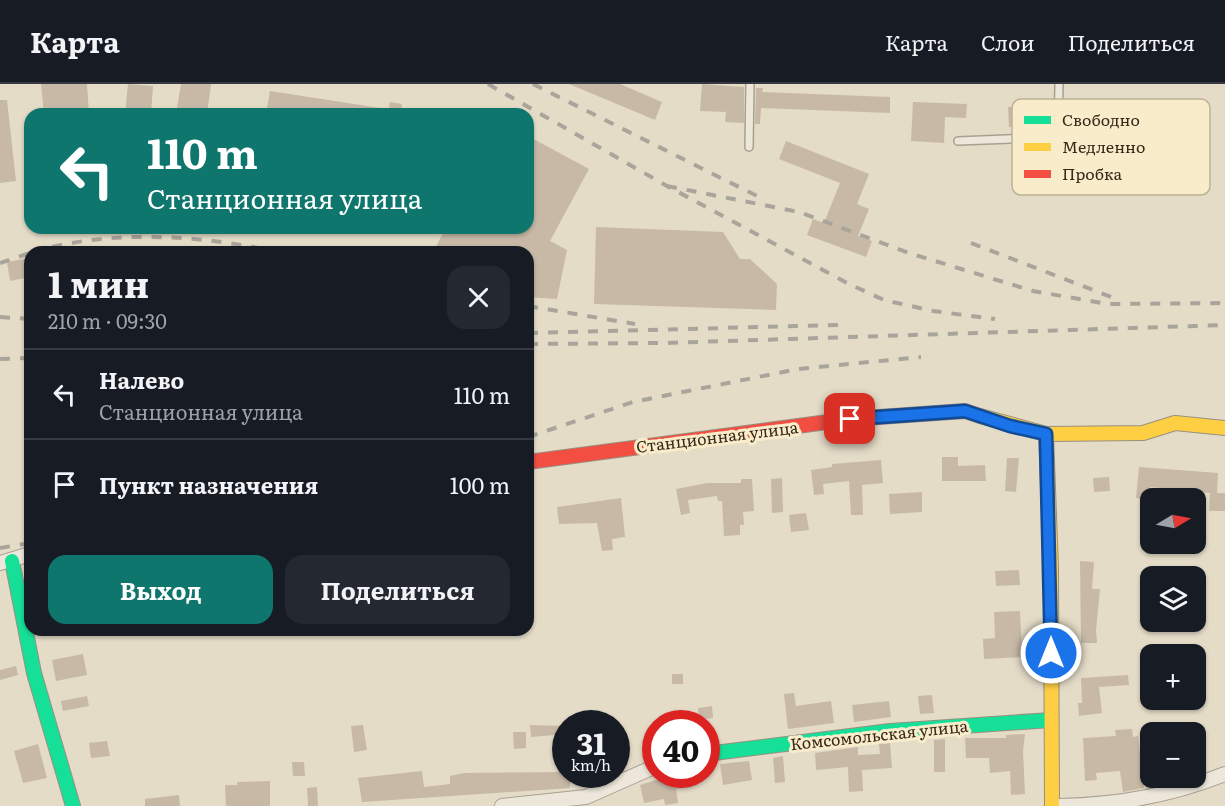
<!DOCTYPE html>
<html lang="ru">
<meta charset="utf-8">
<style>
:root{--surface:#171b24;--page:#242831;--text:#f1f3f6;--muted:#9ea1a6;--line:#363941;--accent:#0f766e}
body{margin:0;font-family:Literata,serif;background:var(--page);color:var(--text);height:100vh;display:flex;flex-direction:column;font-size:22px;white-space:nowrap}
*{box-sizing:border-box;margin:0}
p{font-size:20px;color:var(--muted)}
.icon{flex:none;width:33px;height:33px;fill:none;stroke:currentColor;stroke-width:2;stroke-linecap:round;stroke-linejoin:round}
.map{position:relative;flex:1;overflow:hidden}
.drawer{position:absolute;left:24px;top:162px;width:510px;height:390px;display:flex;flex-direction:column;background:var(--surface);border-radius:18px;box-shadow:0 2px 4px #0004}
.drawer>*{flex:none}
.top-card{position:absolute;left:24px;top:24px;width:510px;height:126px;border-radius:18px;box-shadow:0 2px 4px #0004;background:#0f766e;color:#fff;overflow:hidden}
.needle{width:39px;rotate:80deg}
.tools{position:absolute;left:1140px;top:404px;display:grid;gap:12px}
.tools a{display:grid;place-items:center;width:66px;height:66px;border-radius:12px;background:var(--surface);box-shadow:0 2px 4px #0004;font-size:30px}
.speed{position:absolute;left:552px;top:626px;display:flex;gap:12px;font-size:30px;font-weight:700;text-align:center}
.speed>*{display:grid;place-content:center;width:78px;height:78px;border-radius:50%;background:var(--surface);box-shadow:0 2px 4px #0004;line-height:1}
.speed small{font-size:15px;font-weight:400}
.speed .limit{border:9px solid #d22;background:#fff;color:#111}
.pin{position:absolute;display:grid;place-items:center;width:51px;height:51px;color:#fff;margin:-26px;border-radius:12px;box-shadow:0 3px 9px #0006}
.me{position:absolute;width:66px;margin:-33px;rotate:0deg;stroke-linejoin:round;filter:drop-shadow(0 0 4px #0008)}
.turn{display:flex;align-items:center;gap:21px;height:126px;padding:0 24px;font-size:27px}
.turn .icon{width:78px;height:78px;stroke-width:2.5}
.turn b{display:block;font-size:42px;line-height:51px}
.round{display:grid;place-items:center;flex:none;width:63px;height:63px;border-radius:18px;background:var(--page)}
.overview{display:flex;align-items:center;justify-content:space-between;height:102px;padding:0 24px}
h1{font-size:36px;font-weight:700;line-height:45px}
.button{display:flex;gap:12px;margin-top:auto;padding:12px 24px}
.button a{flex:1;height:69px;border-radius:18px;background:var(--accent);color:#fff;font-size:24px;font-weight:700;line-height:69px;text-align:center}
.button a+a{background:var(--page);color:var(--text)}
ul{padding:0;list-style:none}
li{display:flex;align-items:center;gap:18px;height:90px;padding:0 24px;border-top:2px solid var(--line)}
li div{flex:1}
li b{display:block;font-size:22px}
li em{font-style:normal}
header{display:flex;align-items:center;gap:36px;box-sizing:border-box;height:84px;padding:0 30px;background:var(--surface);border-bottom:2px solid var(--line)}
header strong{font-size:28px}
nav{display:flex;gap:33px;margin-inline-start:auto;font-size:21px}
.map>svg:first-child{display:block}
.building{fill:#c8b9a7}
.lines{fill:none;stroke-linecap:round;stroke-linejoin:round}
.lane-casing{stroke:#a8a091;stroke-width:10}
.street-casing{stroke:#a8a091;stroke-width:16}
.fast-casing{stroke:#989081;stroke-width:16}
.slow-casing{stroke:#989081;stroke-width:16}
.jam-casing{stroke:#989081;stroke-width:16}
.lane{stroke:#ece7da;stroke-width:7}
.street{stroke:#ece7da;stroke-width:14}
.fast{stroke:#16e098;stroke-width:14}
.slow{stroke:#ffcf43;stroke-width:14}
.jam{stroke:#f24e42;stroke-width:14}
.rail{stroke:#aaa59b;stroke-width:4;stroke-dasharray:10 10;stroke-linecap:butt}
.route-casing{stroke:#114b97;stroke-width:15}
.route{stroke:#1a73e8;stroke-width:10}
.labels{text-anchor:middle;dominant-baseline:central;stroke-width:6;stroke-linejoin:round;paint-order:stroke}
.street-label{font-size:16px;fill:#372819;stroke:#f8ecca}
.key{fill:#f8ecca;stroke:#beb195;stroke-width:1.5}
.key-label{font-size:16px;fill:#372819}
</style>
<header>
<strong>Карта</strong>
<nav><a>Карта</a><a>Слои</a><a>Поделиться</a></nav>
</header>
<div class="map">
<svg width="1225" height="722" viewBox="0 0 1225 722">
<rect width="100%" height="100%" fill="#e4dcc7"/>
<g class="building">
<polygon points="41,0 87,0 89,30 44,30"/>
<polygon points="128,0 153,2 151,30 125,30"/>
<polygon points="181,0 211,0 207,30 176,30"/>
<polygon points="569,0 620,0 662,18 655,36"/>
<polygon points="702,0 744,3 744,39 725,38 726,28 700,27"/>
<polygon points="756,4 763,4 762,8 890,13 890,29 761,24 760,40 755,40"/>
<polygon points="270,7 380,24 379,30 266,30"/>
<polygon points="0,16 7,16 16,97 0,99"/>
<polygon points="390,18 402,20 401,30 388,30"/>
<polygon points="913,18 967,20 966,34 945,33 944,59 911,57"/>
<polygon points="1024,22 1025,42 1009,43 1008,23"/>
<polygon points="528,52 589,85 550,157 567,166 557,215 528,213 528,168 433,168 446,144 528,144"/>
<polygon points="786,57 869,90 857,120 869,125 858,152 872,157 866,173 807,151 813,135 824,139 840,99 779,75"/>
<polygon points="596,143 723,148 740,175 750,175 777,200 776,226 594,220"/>
<polygon points="30,174 30,193 10,197 7,178"/>
<polygon points="942,373 958,373 958,382 985,381 986,397 942,397"/>
<polygon points="1007,374 1019,374 1016,408 1005,407"/>
<polygon points="881,376 883,399 862,401 863,431 851,431 849,397 823,400 824,410 814,411 811,386 832,383 832,380"/>
<polygon points="1139,383 1218,389 1217,409 1225,409 1225,427 1209,427 1210,409 1150,403 1149,415 1136,414"/>
<polygon points="1109,393 1110,407 1094,408 1093,394"/>
<polygon points="782,394 783,428 772,429 771,395"/>
<polygon points="741,395 752,395 754,427 743,428 744,441 740,441 740,451 724,452 722,417 718,417 717,412 688,416 690,429 681,431 676,405 707,399 741,399"/>
<polygon points="922,408 922,428 890,430 889,410"/>
<polygon points="621,414 625,453 612,455 613,466 602,467 597,439 559,440 557,423"/>
<polygon points="806,429 809,446 791,448 789,431"/>
<polygon points="1080,477 1094,478 1092,505 1100,505 1096,546 1097,559 1081,559"/>
<polygon points="1019,486 1020,501 996,502 995,487"/>
<polygon points="1020,527 1022,573 984,575 983,555 995,554 994,528"/>
<polygon points="83,570 87,591 56,597 52,576"/>
<polygon points="16,582 18,591 0,596 0,586"/>
<rect x="672" y="590" width="11" height="10"/>
<polygon points="1128,591 1129,601 1099,603 1102,629 1079,632 1078,619 1082,619 1081,594"/>
<polygon points="794,609 796,622 831,617 834,639 788,645 784,610"/>
<polygon points="932,611 934,629 920,630 918,612"/>
<polygon points="87,612 89,622 63,627 61,617"/>
<polygon points="889,617 891,633 854,638 852,621"/>
<polygon points="712,622 713,634 699,636 698,624"/>
<polygon points="363,641 367,666 354,668 351,642"/>
<polygon points="530,641 566,642 566,650 531,653"/>
<polygon points="1132,645 1133,653 1138,652 1144,704 1123,708 1120,687 1096,689 1097,696 1085,697 1083,654 1116,652 1115,646"/>
<polygon points="513,648 526,648 526,664 514,665"/>
<polygon points="1025,650 1023,667 1025,710 1011,711 1010,687 990,689 989,674 966,674 965,654 1006,654 1006,651"/>
<polygon points="945,655 945,688 934,688 934,656"/>
<polygon points="107,657 110,672 91,674 89,659"/>
<polygon points="890,659 892,684 862,686 863,707 849,708 848,683 816,686 815,669 858,663 858,671 880,670 879,660"/>
<polygon points="38,660 47,694 23,699 14,667"/>
<polygon points="783,672 785,698 775,699 773,674"/>
<polygon points="749,677 752,696 723,701 720,680"/>
<polygon points="292,678 304,678 305,692 293,692"/>
<polygon points="422,687 424,703 450,700 450,692 464,689 566,688 566,690 570,690 570,704 362,718 358,694"/>
<polygon points="676,690 689,690 692,703 676,705 678,719 665,721 664,715 644,719 640,701"/>
<polygon points="270,697 270,722 226,722 225,701 237,701 237,698"/>
<polygon points="317,703 318,722 308,722 307,704"/>
<polygon points="179,711 180,722 145,722 145,715"/>
</g>
<g class="lines">
<g class="lane-casing">
<g id="lane">
<path d="M958 57 1059 53 1163 55 1164 99H1069C1053 78 1059 27 1059 0"/>
<polyline points="749,63 750,0"/>
</g>
</g>
<g class="street-casing">
<g id="street">
<polyline points="0,479 30,470"/>
<polyline points="502,722 586,713 656,682"/>
<path d="M1060 722C1116 721 1173 711 1225 690"/>
</g>
</g>
<g class="fast-casing">
<g id="fast">
<polyline points="12,477 34,589 73,722"/>
<polyline points="706,670 890,647 1051,636"/>
</g>
</g>
<g class="slow-casing">
<g id="slow">
<polyline points="980,332 1046,350 1143,349 1175,339 1225,344"/>
<polyline points="1046,350 1051,485 1052,722"/>
</g>
</g>
<g class="jam-casing">
<polyline id="jam" points="528,378 850,335 965,327 980,332"/>
</g>
<use href="#lane" class="lane"/>
<use href="#street" class="street"/>
<use href="#fast" class="fast"/>
<use href="#slow" class="slow"/>
<use href="#jam" class="jam"/>
<g class="rail">
<polyline points="488,0 667,102 849,200 884,216 933,227 995,235"/>
<polyline points="533,0 761,114"/>
<polyline points="667,102 799,128 909,169 1033,207 1108,220 1225,219"/>
<polyline points="971,159 1119,216"/>
<path d="M33 168C110 145 200 151 278 168"/>
<polyline points="0,179 30,169"/>
<polyline points="528,222 635,240"/>
<polyline points="0,233 30,235"/>
<polyline points="528,249 840,241"/>
<polyline points="528,260 665,259 1225,241"/>
<polyline points="0,275 30,274"/>
<polyline points="528,353 633,318 798,285 921,273"/>
<polyline points="0,464 30,459"/>
</g>
</g>
<g class="lines">
<g class="route-casing">
<polyline id="route" points="850,335 965,327 1010,342 1046,350 1051,569"/>
</g>
<use href="#route" class="route"/>
</g>
<g class="labels">
<g class="street-label">
<text transform="translate(717 352) rotate(-7)">Станционная улица</text>
<text transform="translate(879 650) rotate(-6)">Комсомольская улица</text>
</g>
</g>
<rect x="1012" y="15" width="198" height="96" rx="9" class="key"/>
<rect x="1024" y="32" width="27" height="8" fill="#16e098"/>
<rect x="1024" y="59" width="27" height="8" fill="#ffcf43"/>
<rect x="1024" y="86" width="27" height="8" fill="#f24e42"/>
<g class="key-label">
<text x="1062" y="42">Свободно</text>
<text x="1062" y="69">Медленно</text>
<text x="1062" y="96">Пробка</text>
</g>
</svg>
<div class="tools">
<a><svg class="needle" viewBox="-14 -14 28 28"><path d="M0-13l5 13h-10z" fill="#e53935"/><path d="M0 13l5-13h-10z" fill="#9ea1a6"/></svg></a>
<a><svg class="icon" aria-label="layers" viewBox="0 0 24 24"><path d="M12 4l9 5-9 5-9-5zM3 14l9 5 9-5"/></svg></a>
<a>+</a>
<a>−</a>
</div>
<div class="speed"><div>31<small>km/h</small></div><div class="limit">40</div></div>
<div class="pin" style="left:850px;top:335px;background:#d93025"><svg class="icon" aria-label="arrive" viewBox="0 0 24 24"><path d="M6 21V4h12l-3 4 3 4H6"/></svg></div>
<svg class="me" style="left:1051px;top:569px" viewBox="-20 -20 40 40"><circle r="17" fill="#1a73e8" stroke="#fff" stroke-width="3"/><path d="M0-11L8 9 0 5-8 9z" fill="#fff"/></svg>
<div class="top-card">
<div class="turn"><svg class="icon" aria-label="left" viewBox="0 0 24 24"><path d="M17 20v-9H6M10 6l-5 5 5 5"/></svg><div><b>110 m</b>Станционная улица</div></div>
</div>
<section class="drawer">
<div class="overview"><div><h1>1 мин</h1><p>210 m · 09:30</p></div><a class="round"><svg class="icon" aria-label="close" viewBox="0 0 24 24"><path d="M6 6l12 12M18 6L6 18"/></svg></a></div>
<ul>
<li><svg class="icon" aria-label="left" viewBox="0 0 24 24"><path d="M17 20v-9H6M10 6l-5 5 5 5"/></svg><div><b>Налево</b><p>Станционная улица</p></div><em>110 m</em></li>
<li><svg class="icon" aria-label="arrive" viewBox="0 0 24 24"><path d="M6 21V4h12l-3 4 3 4H6"/></svg><div><b>Пункт назначения</b></div><em>100 m</em></li>
</ul>
<div class="button"><a>Выход</a><a>Поделиться</a></div>
</section>
</div>
